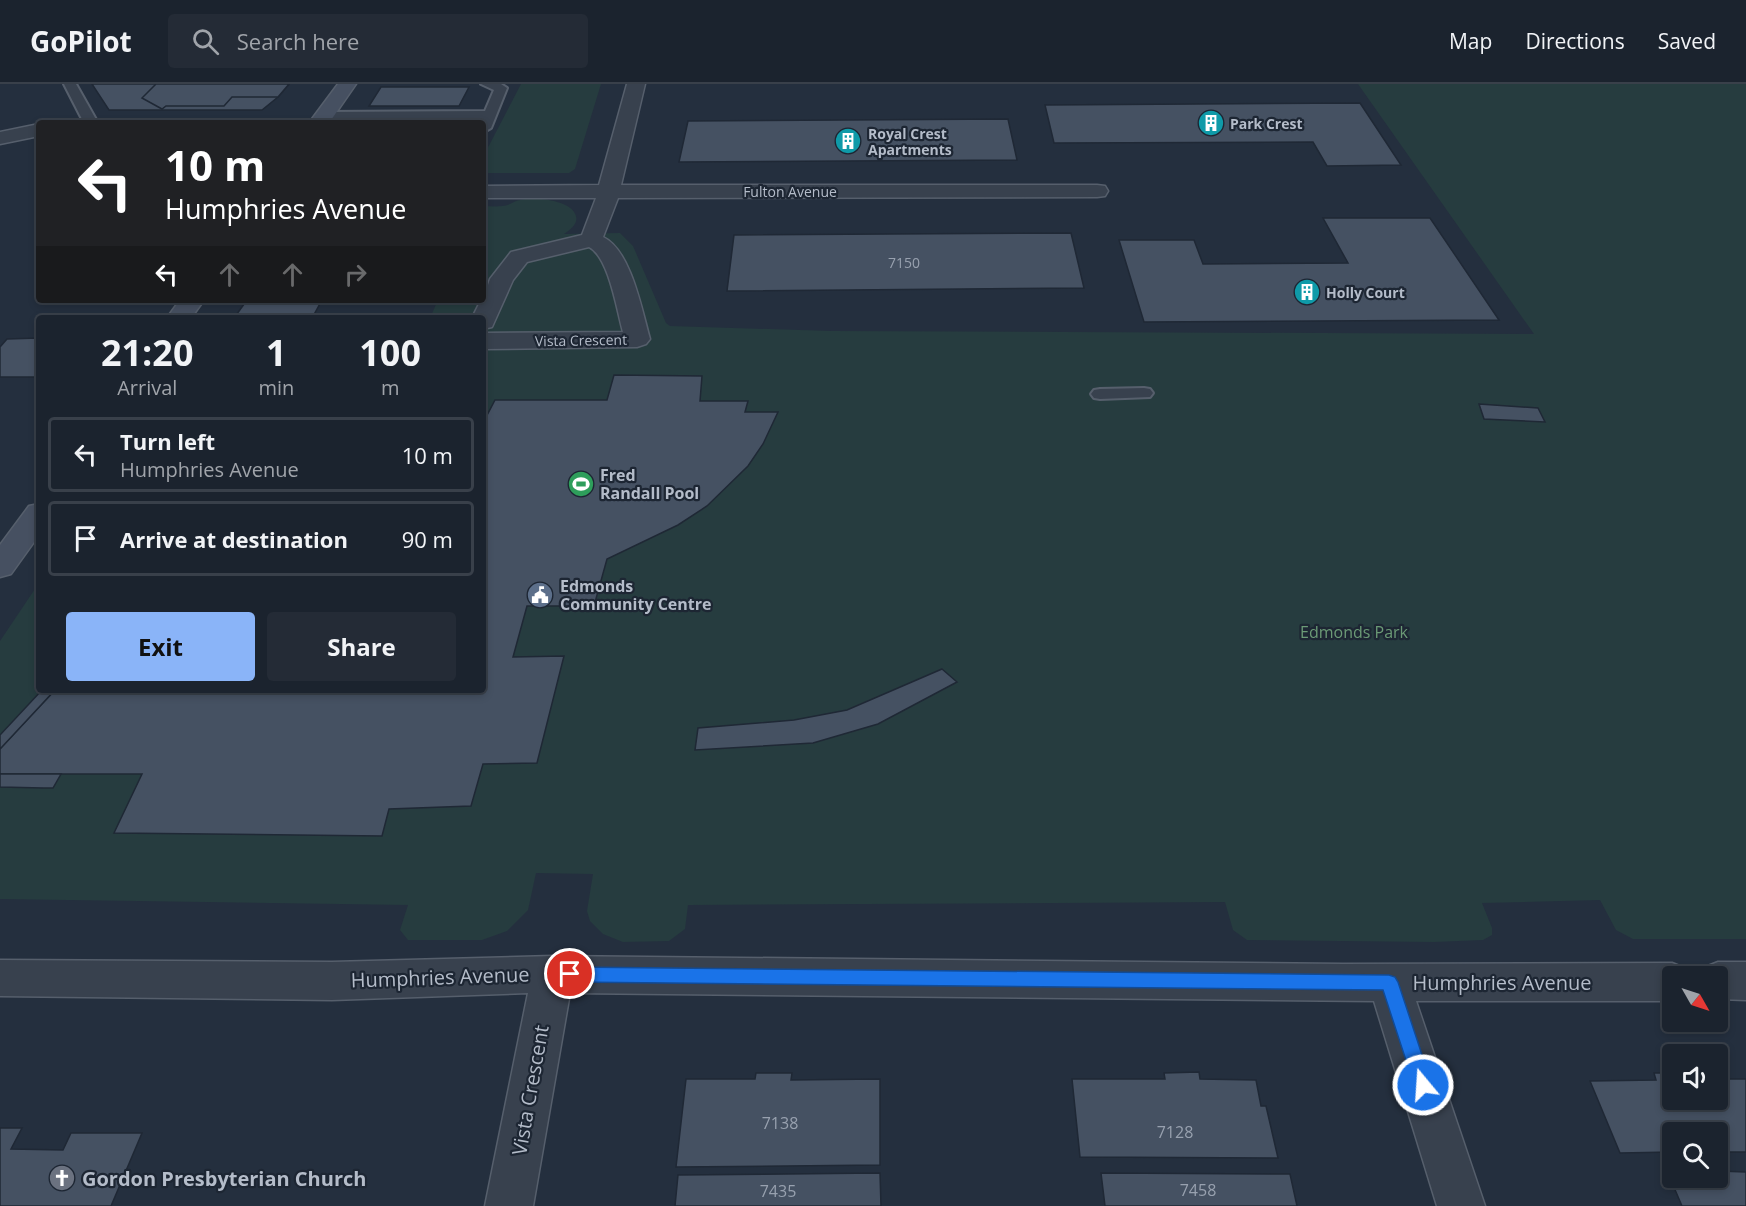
<!DOCTYPE html>
<style>
:root{--surface:#1b232e;--page:#242b36;--text:#f1f3f6;--muted:#a0a4aa;--line:#39404a;--accent:#8ab4f8}
body{margin:0;font-family:"Open Sans",sans-serif;background:var(--page);color:var(--text);height:100vh;display:flex;flex-direction:column;font-size:22px;white-space:nowrap}
*{box-sizing:border-box;margin:0}
p{font-size:20px;color:var(--muted)}
.icon{flex:none;width:33px;height:33px;fill:none;stroke:currentColor;stroke-width:2;stroke-linecap:round;stroke-linejoin:round}
.map{position:relative;flex:1;overflow:hidden}
.panel{position:absolute;left:36px;top:231px;width:450px;height:378px;display:flex;flex-direction:column;background:var(--surface);border-radius:6px;box-shadow:0 3px 9px #0003,0 0 0 2px var(--line)}
.panel>*{flex:none}
.guide{position:absolute;left:36px;top:36px;width:450px;height:183px;border-radius:6px;box-shadow:0 3px 9px #0003,0 0 0 2px var(--line);background:#202124;color:#fff;overflow:hidden}
.needle{width:39px;rotate:129deg}
.controls{position:absolute;left:1662px;top:882px;display:grid;gap:12px}
.controls a{display:grid;place-items:center;width:66px;height:66px;border-radius:6px;background:var(--surface);box-shadow:0 3px 9px #0003,0 0 0 2px var(--line);font-size:30px}
.pin{position:absolute;display:grid;place-items:center;width:51px;height:51px;color:#fff;margin:-26px;border:3px solid #fff;border-radius:50%;box-shadow:0 2px 6px #0007}
.me{position:absolute;width:66px;margin:-33px;rotate:342deg;stroke-linejoin:round;filter:drop-shadow(0 0 4px #0008)}
.turn{display:flex;align-items:center;gap:21px;height:126px;padding:0 30px;font-size:27px}
.turn .icon{width:78px;height:78px;stroke-width:2.5}
.turn b{display:block;font-size:42px;line-height:51px}
.lanes{display:flex;align-items:center;height:57px;padding:0 30px;background:#0003;justify-content:center;gap:30px;direction:ltr}
.lanes .off{opacity:.35}
.eta{display:flex;justify-content:space-evenly;align-items:center;height:102px;text-align:center}
.eta b{font-size:36px;font-weight:700;line-height:42px}
.primary-button{display:flex;gap:12px;margin-top:auto;padding:12px 30px}
.primary-button a{flex:1;height:69px;border-radius:6px;background:var(--accent);color:#111;font-size:24px;font-weight:700;line-height:69px;text-align:center}
.primary-button a+a{background:var(--page);color:var(--text)}
ul{padding:0;list-style:none}
li{display:flex;align-items:center;gap:18px;height:75px;margin:0 12px 9px;padding:0 18px;border:3px solid var(--line);border-radius:6px}
li div{flex:1}
li b{display:block;font-size:22px}
li em{font-style:normal}
header{display:flex;align-items:center;gap:36px;box-sizing:border-box;height:84px;padding:0 30px;background:var(--surface);border-bottom:2px solid var(--line)}
header strong{font-size:28px}
nav{display:flex;gap:33px;margin-inline-start:auto;font-size:21px}
.search{width:420px;height:54px;background:var(--page);display:flex;align-items:center;gap:15px;box-sizing:border-box;padding:0 21px;border-radius:6px;color:var(--muted);font-size:22px}
.map>svg:first-child{display:block}
.green{fill:#263c3f}
.building{fill:#455162;stroke:#1f2835;stroke-width:1.5}
.lines{fill:none;stroke-linecap:round;stroke-linejoin:round}
.lane-casing{stroke:#565f6c;stroke-width:4}
.street-casing{stroke:#565f6c;stroke-width:3}
.secondary-casing{stroke:#565f6c;stroke-width:3}
.lane{fill:#38414e;fill-rule:evenodd}
.street{fill:#38414e;fill-rule:evenodd}
.secondary{fill:#465061;fill-rule:evenodd}
.route{fill:#1a73e8;stroke:#114b97;stroke-width:1.5}
.labels{text-anchor:middle;dominant-baseline:central;stroke-width:4.5;stroke-linejoin:round;paint-order:stroke}
.far-poi-label{font-size:14px;font-weight:bold;fill:#b4bcc9;stroke:#1d2633;text-anchor:start}
.far-street-label{font-size:14px;fill:#b4bcc9;stroke:#1d2633}
.number-label{font-size:14px;fill:#98a1af}
.poi-label{font-size:16px;font-weight:bold;fill:#b4bcc9;stroke:#1d2633;text-anchor:start}
.park-label{font-size:16px;fill:#6b9a76;stroke:#1d2633}
.near-number-label{font-size:16px;fill:#98a1af}
.near-street-label{font-size:20px;fill:#b4bcc9;stroke:#1d2633}
.near-poi-label{font-size:20px;font-weight:bold;fill:#b4bcc9;stroke:#1d2633;text-anchor:start}
</style>
<header>
<strong>GoPilot</strong>
<div class="search"><svg class="icon" aria-label="search" viewBox="0 0 24 24"><circle cx="10" cy="10" r="6"/><path d="M15 15l6 6"/></svg>Search here</div>
<nav><a>Map</a><a>Directions</a><a>Saved</a></nav>
</header>
<div class="map">
<svg width="1746" height="1122" viewBox="0 0 1746 1122">
<rect width="100%" height="100%" fill="#242f3e"/>
<g class="green">
<polygon points="521,0 601,0 575,85 569,89 483,89 483,73"/>
<path d="M1358 0H1746V855H1633L1616 846 1600 816 1482 819 1492 844V851L1483 856 1434 858 1247 856 1233 846 1225 818 688 821 685 845 669 857 623 858 603 850 590 837 587 827 593 790 536 789 528 826 507 847 482 856H408L400 846 408 821 0 815V557L39 499V606H483V234H430L438 216H483V122C489 122 496 123 502 122 509 122 514 117 520 116 532 112 567 116 574 128 581 138 571 145 564 150L620 149 633 162 666 239 670 242 831 247 1534 250Z"/>
</g>
<g class="building">
<polygon points="92,0 289,0 278,13 262,26 109,26"/>
<polygon points="156,0 289,0 278,13 232,13 224,22 166,22 162,25 142,14"/>
<polygon points="381,3 469,3 459,22 369,22"/>
<polygon points="1360,19 1401,81 1327,82 1313,58 1054,59 1045,21"/>
<polygon points="1008,35 1017,76 679,78 688,37"/>
<polygon points="1323,134 1430,134 1499,236 1144,238 1119,156 1194,156 1203,180 1348,179"/>
<polygon points="1071,149 1084,204 727,207 734,151"/>
<polygon points="247,216 322,216 312,234 234,234"/>
<polygon points="39,254 39,293 0,293 0,263 7,255"/>
<polygon points="614,291 702,292 700,317 748,317 745,328 778,328 763,360 748,382 707,422 678,441 607,475 594,522 527,522 513,573 564,572 537,679 483,680 471,722 389,725 382,752 114,749 142,690 0,690 0,665 55,606 483,606 483,339 495,316 607,316"/>
<polygon points="1479,320 1538,324 1545,338 1484,335"/>
<polygon points="942,585 957,598 878,640 813,659 695,666 698,644 794,636 847,626"/>
<polygon points="42,606 55,606 0,665 0,651"/>
<polygon points="0,690 61,690 53,704 43,704 0,703"/>
<polygon points="1199,988 1200,995 1256,996 1261,1022 1266,1022 1278,1074 1080,1073 1072,995 1165,995 1164,989"/>
<polygon points="756,989 792,989 791,996 880,995 880,1081 676,1083 686,995 755,995"/>
<polygon points="1654,989 1672,989 1672,1016 1718,1016 1718,995 1746,995 1746,1068 1718,1068 1718,1048 1672,1048 1672,1068 1620,1069 1590,997 1656,996"/>
<polygon points="0,1044 22,1044 11,1065 63,1066 71,1049 142,1049 111,1122 0,1122"/>
<polygon points="1667,1087 1672,1087 1672,1094 1718,1094 1718,1087 1746,1088 1746,1122 1682,1122"/>
<polygon points="880,1089 881,1122 675,1122 678,1091"/>
<polygon points="1101,1089 1290,1090 1297,1122 1105,1122"/>
</g>
<g class="lines">
<g class="lane-casing">
<g id="lane">
<polygon points="64,0 76,0 98,39 84,39"/>
<polygon points="481,0 501,0 507,4 491,44 484,48 483,39 479,39 481,35 324,36 317,32 324,28 485,27 494,6"/>
<polygon points="1144,304 1150,305 1153,309 1150,313 1100,315 1094,314 1091,310 1094,306 1100,305"/>
</g>
</g>
<g class="street-casing">
<g id="street">
<path d="M627 0H645L621 101H1097L1105 102 1108 107 1105 112 1097 113 618 114 603 153C631 166 642 227 650 255L646 260 637 263 483 265V249L623 248C617 227 609 173 589 163L527 178 513 196 492 243 483 245V234H472L481 216H483L490 195 511 168 582 151 596 114H483V102L599 101Z"/>
<polygon points="39,40 39,52 0,60 0,48"/>
<polygon points="553,872 1343,880 1672,879 1687,885 1690,892 1672,892 1672,917 1416,917 1485,1122 1437,1122 1374,917 570,909 533,1122 485,1122 528,909 332,916 0,912 0,876 332,878"/>
<polygon points="1718,878 1746,878 1746,916 1718,915 1718,892 1699,892 1703,884"/>
</g>
</g>
<g class="secondary-casing">
<g id="secondary">
<polygon points="338,0 356,0 329,39 309,39"/>
<polygon points="180,216 204,216 191,234 167,234"/>
<polygon points="39,420 39,451 11,490 0,493 0,461 29,422"/>
</g>
</g>
<use href="#lane" class="lane"/>
<use href="#street" class="street"/>
<use href="#secondary" class="secondary"/>
</g>
<polygon class="route" points="570,883 1389,891 1395,893 1398,898 1432,1001 1429,1007 1423,1009 1416,1007 1383,906 570,898 564,896 562,890 564,885"/>
<defs>
<g id="building-disc" transform="scale(1.35)"><circle r="9.5" fill="#0f9aa8" stroke="#1d2633"/><path d="M-4-6H4V6H1V3H-1V6H-4ZM-2.5-4.3h1.7v1.8h-1.7ZM.8-4.3h1.7v1.8H.8ZM-2.5-1h1.7V.8h-1.7ZM.8-1h1.7V.8H.8Z" fill="#fff"/></g>
<g id="stadium-disc" transform="scale(1.35)"><circle r="9.5" fill="#2e9e5b" stroke="#1d2633"/><path d="M0-5a6.5 5 0 1 0 0 10a6.5 5 0 1 0 0-10ZM-3.5-1.8h7v3.6h-7Z" fill="#fff"/></g>
<g id="civic-disc" transform="scale(1.35)"><circle r="9.5" fill="#5c6f8a" stroke="#1d2633"/><path d="M-.6-6.5H3V-4.5H.6V-3L4-1V1h2V6H-6V1h2V-1L-.6-3ZM-1.2 2.5V6h2.4V2.5Z" fill="#fff"/></g>
<g id="church-disc" transform="scale(1.35)"><circle r="9.5" fill="#6b7280" stroke="#1d2633"/><path d="M-1.2-6h2.4v3.5h3.3v2.4h-3.3V6h-2.4V-.1h-3.3v-2.4h3.3Z" fill="#fff"/></g>
</defs>
<g fill-rule="evenodd">
<use href="#building-disc" x="1211" y="39"/>
<use href="#building-disc" x="848" y="57"/>
<use href="#building-disc" x="1307" y="208"/>
<use href="#stadium-disc" x="581" y="400"/>
<use href="#civic-disc" x="540" y="511"/>
<use href="#church-disc" x="62" y="1094"/>
</g>
<g class="labels">
<g class="far-poi-label">
<text x="1230" y="39">Park Crest</text>
<text x="868" y="49">Royal Crest<tspan x="868" dy="16">Apartments</tspan></text>
<text x="1326" y="208">Holly Court</text>
</g>
<g class="far-street-label">
<text x="790" y="107">Fulton Avenue</text>
<text transform="translate(581 256) rotate(-1)">Vista Crescent</text>
</g>
<g class="number-label">
<text x="904" y="178">7150</text>
</g>
<g class="poi-label">
<text x="600" y="391">Fred<tspan x="600" dy="18">Randall Pool</tspan></text>
<text x="560" y="502">Edmonds<tspan x="560" dy="18">Community Centre</tspan></text>
</g>
<g class="park-label">
<text x="1354" y="548">Edmonds Park</text>
</g>
<g class="near-number-label">
<text x="780" y="1039">7138</text>
<text x="1175" y="1048">7128</text>
<text x="1198" y="1106">7458</text>
<text x="778" y="1107">7435</text>
</g>
<g class="near-street-label">
<text transform="translate(440 893) rotate(-2)">Humphries Avenue</text>
<text x="1502" y="898">Humphries Avenue</text>
<text transform="translate(530 1006) rotate(-80)">Vista Crescent</text>
</g>
<g class="near-poi-label">
<text x="82" y="1094">Gordon Presbyterian Church</text>
</g>
</g>
</svg>
<div class="controls">
<a><svg class="needle" viewBox="-14 -14 28 28"><path d="M0-13l5 13h-10z" fill="#e53935"/><path d="M0 13l5-13h-10z" fill="#a0a4aa"/></svg></a>
<a><svg class="icon" aria-label="sound" viewBox="0 0 24 24"><path d="M4 9h4l5-4v14l-5-4H4zM17 9q2 3 0 6"/></svg></a>
<a><svg class="icon" aria-label="search" viewBox="0 0 24 24"><circle cx="10" cy="10" r="6"/><path d="M15 15l6 6"/></svg></a>
</div>
<div class="pin" style="left:570px;top:890px;background:#d93025"><svg class="icon" aria-label="arrive" viewBox="0 0 24 24"><path d="M6 21V4h12l-3 4 3 4H6"/></svg></div>
<svg class="me" style="left:1423px;top:1001px" viewBox="-20 -20 40 40"><circle r="17" fill="#1a73e8" stroke="#fff" stroke-width="3"/><path d="M0-11L8 9 0 5-8 9z" fill="#fff"/></svg>
<div class="guide">
<div class="turn"><svg class="icon" aria-label="left" viewBox="0 0 24 24"><path d="M17 20v-9H6M10 6l-5 5 5 5"/></svg><div><b>10 m</b>Humphries Avenue</div></div>
<div class="lanes"><svg class="icon" aria-label="left" viewBox="0 0 24 24"><path d="M17 20v-9H6M10 6l-5 5 5 5"/></svg><svg class="icon off" aria-label="ahead" viewBox="0 0 24 24"><path d="M12 20V5M6 11l6-6 6 6"/></svg><svg class="icon off" aria-label="ahead" viewBox="0 0 24 24"><path d="M12 20V5M6 11l6-6 6 6"/></svg><svg class="icon off" aria-label="right" viewBox="0 0 24 24"><path d="M7 20v-9h11M14 6l5 5-5 5"/></svg></div>
</div>
<section class="panel">
<div class="eta">
<div><b>21:20</b><p>Arrival</p></div>
<div><b>1</b><p>min</p></div>
<div><b>100</b><p>m</p></div>
</div>
<ul>
<li><svg class="icon" aria-label="left" viewBox="0 0 24 24"><path d="M17 20v-9H6M10 6l-5 5 5 5"/></svg><div><b>Turn left</b><p>Humphries Avenue</p></div><em>10 m</em></li>
<li><svg class="icon" aria-label="arrive" viewBox="0 0 24 24"><path d="M6 21V4h12l-3 4 3 4H6"/></svg><div><b>Arrive at destination</b></div><em>90 m</em></li>
</ul>
<div class="primary-button"><a>Exit</a><a>Share</a></div>
</section>
</div>
